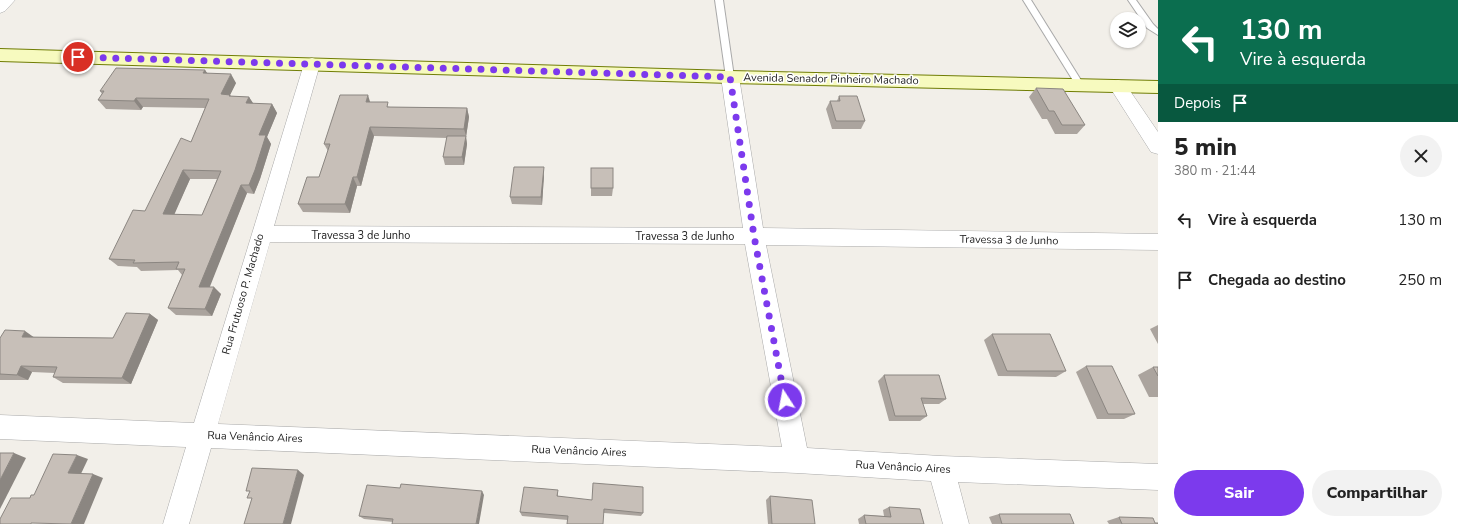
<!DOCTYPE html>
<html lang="pt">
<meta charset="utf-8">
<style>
:root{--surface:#fff;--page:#f2f2f2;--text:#222;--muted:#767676;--accent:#7c3aed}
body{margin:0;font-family:"Nunito Sans",sans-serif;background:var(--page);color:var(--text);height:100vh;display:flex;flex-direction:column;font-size:15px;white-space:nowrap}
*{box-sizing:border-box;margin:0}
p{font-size:13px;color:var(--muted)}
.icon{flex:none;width:22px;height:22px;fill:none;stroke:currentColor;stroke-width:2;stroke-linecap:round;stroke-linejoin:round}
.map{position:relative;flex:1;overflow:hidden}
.side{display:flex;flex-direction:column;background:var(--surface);width:300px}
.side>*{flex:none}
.hud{background:#0b6e4f;color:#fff;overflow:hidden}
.buttons{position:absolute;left:1110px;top:12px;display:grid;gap:8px}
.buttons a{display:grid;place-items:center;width:36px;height:36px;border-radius:50%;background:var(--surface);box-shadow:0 1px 3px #0004;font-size:20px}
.pin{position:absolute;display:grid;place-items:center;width:34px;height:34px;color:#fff;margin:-17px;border:2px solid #fff;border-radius:50%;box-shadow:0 1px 4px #0007}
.me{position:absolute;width:44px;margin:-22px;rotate:349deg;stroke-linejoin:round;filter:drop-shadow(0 0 3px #0008)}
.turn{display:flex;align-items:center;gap:14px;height:84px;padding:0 16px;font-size:18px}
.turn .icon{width:52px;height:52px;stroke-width:2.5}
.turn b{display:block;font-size:28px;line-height:34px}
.then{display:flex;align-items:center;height:38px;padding:0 16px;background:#0003;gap:8px;font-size:15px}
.round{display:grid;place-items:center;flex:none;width:42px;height:42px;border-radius:21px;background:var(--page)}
.headline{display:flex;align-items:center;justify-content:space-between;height:68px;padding:0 16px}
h1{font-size:24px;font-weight:800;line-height:30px}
.button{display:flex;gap:8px;margin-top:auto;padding:8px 16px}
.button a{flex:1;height:46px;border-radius:24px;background:var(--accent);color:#fff;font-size:16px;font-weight:800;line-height:46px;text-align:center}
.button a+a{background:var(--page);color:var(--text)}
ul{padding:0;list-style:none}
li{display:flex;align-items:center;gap:12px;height:60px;padding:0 16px}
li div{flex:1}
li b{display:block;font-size:15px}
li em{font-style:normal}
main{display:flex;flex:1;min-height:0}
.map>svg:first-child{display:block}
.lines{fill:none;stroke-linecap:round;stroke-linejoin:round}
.lane-casing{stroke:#a9a9a9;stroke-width:2}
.street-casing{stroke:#a9a9a9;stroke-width:1}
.secondary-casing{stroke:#707d05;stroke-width:2}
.lane{fill:#fff;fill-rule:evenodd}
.street{fill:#fff;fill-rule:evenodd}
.secondary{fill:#f7fabf;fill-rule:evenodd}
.wall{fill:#aba49e;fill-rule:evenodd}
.shaded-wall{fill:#8b8681}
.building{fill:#c7bfb8;stroke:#8b8681;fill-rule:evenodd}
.route{stroke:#7c3aed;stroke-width:7;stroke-dasharray:0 12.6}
.labels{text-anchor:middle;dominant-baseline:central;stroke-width:3;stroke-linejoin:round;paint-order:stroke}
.street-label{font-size:11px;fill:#222;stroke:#fff}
</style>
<main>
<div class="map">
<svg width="1158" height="524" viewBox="0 0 1158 524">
<rect width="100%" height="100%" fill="#f2efe9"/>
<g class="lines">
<g class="lane-casing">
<g id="lane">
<polygon points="715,0 723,0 734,77 730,80 726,77"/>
<polygon points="1023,0 1031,0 1084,85 1083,87 1077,87"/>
<polygon points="1128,0 1136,0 1153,24 1158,29 1158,35 1147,28"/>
</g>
</g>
<g class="street-casing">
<g id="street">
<polygon points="0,0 15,0 5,11 0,13"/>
<path d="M312 58 318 60 320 64 274 226 743 228 721 77 724 73 730 71 736 73 739 77 763 228 1158 234V250L766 245 807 448 941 456 1158 464V490L958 482 969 524H943L931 481 797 473 211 448 189 524H163L186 447 0 439V415L194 423 304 64 306 60ZM270 242 745 244 782 447 218 424Z"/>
<polygon points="1118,80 1124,82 1158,132 1158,154 1151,152 1109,86 1112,82"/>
</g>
</g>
<g class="secondary-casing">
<polygon id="secondary" points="0,49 730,71 1158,81 1158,93 730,83 0,61"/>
</g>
<use href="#lane" class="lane"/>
<use href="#street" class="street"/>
<use href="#secondary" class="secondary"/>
</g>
<g class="wall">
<path d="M205 70 207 73 236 83 230 95 231 96 249 97 253 104H272L277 113 267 137 271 144 260 179 254 194 247 193 209 287 221 294 212 316 176 315 168 308 182 275 178 270 141 271 137 267 118 266 109 259 145 211 191 142 205 108 143 107 141 110 106 109 98 100 102 94 100 91ZM190 179H217L202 215 174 214Z"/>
<polygon points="1036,88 1085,125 1077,134 1055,134 1047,119 1042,119 1029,97"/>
<polygon points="839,96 865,121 861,129 832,129 826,109 830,101 837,101"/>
<polygon points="370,102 390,107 467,108 469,117 466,137 467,144 464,165 445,165 443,157 447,138 374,136 361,186 357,186 350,213 303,212 298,204 319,177 328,151 324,144"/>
<polygon points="591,168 613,188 612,196 591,196"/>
<polygon points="544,175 542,205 512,204 510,197"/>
<polygon points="150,314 158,320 131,384 63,383 53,377 55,373 32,372 28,380 0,380 0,338 35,337 113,338"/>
<polygon points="1158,325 1158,344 1150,329"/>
<polygon points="992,334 1066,371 1056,377 998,376 984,340"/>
<polygon points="1086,366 1135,414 1124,419 1097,419 1076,372"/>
<polygon points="1153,367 1158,367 1158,397 1149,397 1138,375"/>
<polygon points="884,375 946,399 939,404 923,404 927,416 920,421 889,421 878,381"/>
<polygon points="558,493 558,496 643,513 641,516 604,513 568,520 522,516 520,512"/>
<polygon points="484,495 393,522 364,519 359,516"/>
<polygon points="770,496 815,524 768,524 766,500"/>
<polygon points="889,507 924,524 859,524 858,519 864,515 884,516 883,510"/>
<polygon points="999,514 1074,524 992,524 989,517"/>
<polygon points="1119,517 1155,523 1158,524 1109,524 1107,521"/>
</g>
<g class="shaded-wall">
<polygon points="205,70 211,79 203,73"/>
<polygon points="231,74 236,83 230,95 236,104 221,94"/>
<polygon points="368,95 371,105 366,102"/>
<polygon points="249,97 255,106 246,103"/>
<polygon points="136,98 143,107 141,110 134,101"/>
<polygon points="272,104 277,113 267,137 271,144 260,179 254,194 249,185 259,135"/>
<polygon points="467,108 469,117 466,137 467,144 464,165 462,157 466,136 464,129"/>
<polygon points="370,127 374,136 361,186 357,177"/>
<polygon points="544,167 544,175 542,205 541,197"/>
<polygon points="183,170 190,179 171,222 163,214"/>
<polygon points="353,177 357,186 350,213 345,204"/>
<polygon points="241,185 247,193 207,294 199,287"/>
<polygon points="214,287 221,294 212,316 205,309"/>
<polygon points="150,314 158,320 131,384 122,378"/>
<polygon points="25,331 35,338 22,337"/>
<polygon points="21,366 32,372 28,380 17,375"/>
<polygon points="14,453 26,458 0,509 0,480"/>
<polygon points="77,455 88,459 79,478 68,473"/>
<polygon points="298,470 304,475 291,524 283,524"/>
<polygon points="93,474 103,478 84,524 71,524"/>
<polygon points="482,491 484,495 479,524 476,524"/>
</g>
<g class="building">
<path d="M116 68 205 70 203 73 231 74 221 94 230 95 229 96 249 97 246 103 272 104 259 135H266L255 170 249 185H241L199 287H214L205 309 168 308 185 269H176L179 262 133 263 135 260 109 259 133 210 145 211 181 138 191 142 209 99 136 98 134 101 98 100 104 91H100ZM183 170 221 171 202 215 163 214Z"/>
<polygon points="1036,88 1063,89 1085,125 1062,125 1054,111 1049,111"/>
<polygon points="340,95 368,95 366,102 388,102 387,107 467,108 464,129 370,127 357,177 353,177 345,204 298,204 307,177 319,177 330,144 324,144"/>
<polygon points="839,96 857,96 865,121 836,121 830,101 840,101"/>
<polygon points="447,136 466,136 462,157 443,157"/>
<polygon points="514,167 544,167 541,197 510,197"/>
<rect x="591" y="168" width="22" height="20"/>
<polygon points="126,313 150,314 122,378 53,377 57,367 21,366 17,375 0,374 0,338 5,330 25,331 22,337 113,338"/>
<polygon points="992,334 1050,334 1066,371 1007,371"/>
<polygon points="1086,366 1112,366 1135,414 1108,414"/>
<polygon points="1153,367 1158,367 1158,376"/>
<polygon points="884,375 939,375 946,399 921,398 927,416 895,416"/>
<polygon points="0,453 14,453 0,480"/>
<polygon points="53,454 77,455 68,473 93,474 71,524 31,523 31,524 0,524 0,519 11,498 30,498 31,495 34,495"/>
<polygon points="252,468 298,470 283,524 244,524 252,498 247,498 250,491 246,491"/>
<polygon points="593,483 643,487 643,513 604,509 603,524 567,524 568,516 520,512 524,487 558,490 557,496 592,500"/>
<polygon points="401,484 482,491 476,524 392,524 393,519 359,516 367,485 400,488"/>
<polygon points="770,496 812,500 815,524 772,524"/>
<polygon points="889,507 920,509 924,524 866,524 864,515 891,517"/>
<polygon points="999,514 1070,514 1074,524 1002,524"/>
<polygon points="1119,517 1153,518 1155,523 1158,523 1158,524 1122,524"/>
</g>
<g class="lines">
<polyline class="route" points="78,57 730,77 754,236 785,400"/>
</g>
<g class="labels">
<g class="street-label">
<text transform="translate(831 79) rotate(1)">Avenida Senador Pinheiro Machado</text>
<text x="361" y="235">Travessa 3 de Junho</text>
<text x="685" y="236">Travessa 3 de Junho</text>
<text transform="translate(1009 240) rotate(1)">Travessa 3 de Junho</text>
<text transform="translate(243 294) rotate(-74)">Rua Frutuoso P. Machado</text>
<text transform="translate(255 437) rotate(2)">Rua Venâncio Aires</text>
<text transform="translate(579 451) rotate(2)">Rua Venâncio Aires</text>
<text transform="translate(903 467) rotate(3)">Rua Venâncio Aires</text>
</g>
</g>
</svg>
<div class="buttons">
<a><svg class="icon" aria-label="layers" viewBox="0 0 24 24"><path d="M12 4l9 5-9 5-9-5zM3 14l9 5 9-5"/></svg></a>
</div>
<div class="pin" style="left:78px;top:57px;background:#d93025"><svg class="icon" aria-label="arrive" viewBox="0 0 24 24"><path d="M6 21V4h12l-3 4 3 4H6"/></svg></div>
<svg class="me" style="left:785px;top:400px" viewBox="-20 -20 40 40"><circle r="17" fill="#7c3aed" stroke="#fff" stroke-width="3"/><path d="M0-11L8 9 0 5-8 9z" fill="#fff"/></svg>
</div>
<section class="side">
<div class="hud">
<div class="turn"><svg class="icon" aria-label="left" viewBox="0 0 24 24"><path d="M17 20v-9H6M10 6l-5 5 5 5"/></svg><div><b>130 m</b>Vire à esquerda</div></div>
<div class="then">Depois<svg class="icon" aria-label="arrive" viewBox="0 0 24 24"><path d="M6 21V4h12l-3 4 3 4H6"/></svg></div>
</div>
<div class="headline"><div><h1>5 min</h1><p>380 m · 21:44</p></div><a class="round"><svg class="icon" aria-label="close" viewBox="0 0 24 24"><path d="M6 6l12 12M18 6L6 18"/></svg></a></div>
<ul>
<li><svg class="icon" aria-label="left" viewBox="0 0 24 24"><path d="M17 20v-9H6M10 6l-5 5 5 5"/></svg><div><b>Vire à esquerda</b></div><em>130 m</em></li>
<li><svg class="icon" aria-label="arrive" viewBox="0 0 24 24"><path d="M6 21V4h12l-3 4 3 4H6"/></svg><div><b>Chegada ao destino</b></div><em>250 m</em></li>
</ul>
<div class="button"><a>Sair</a><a>Compartilhar</a></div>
</section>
</main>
